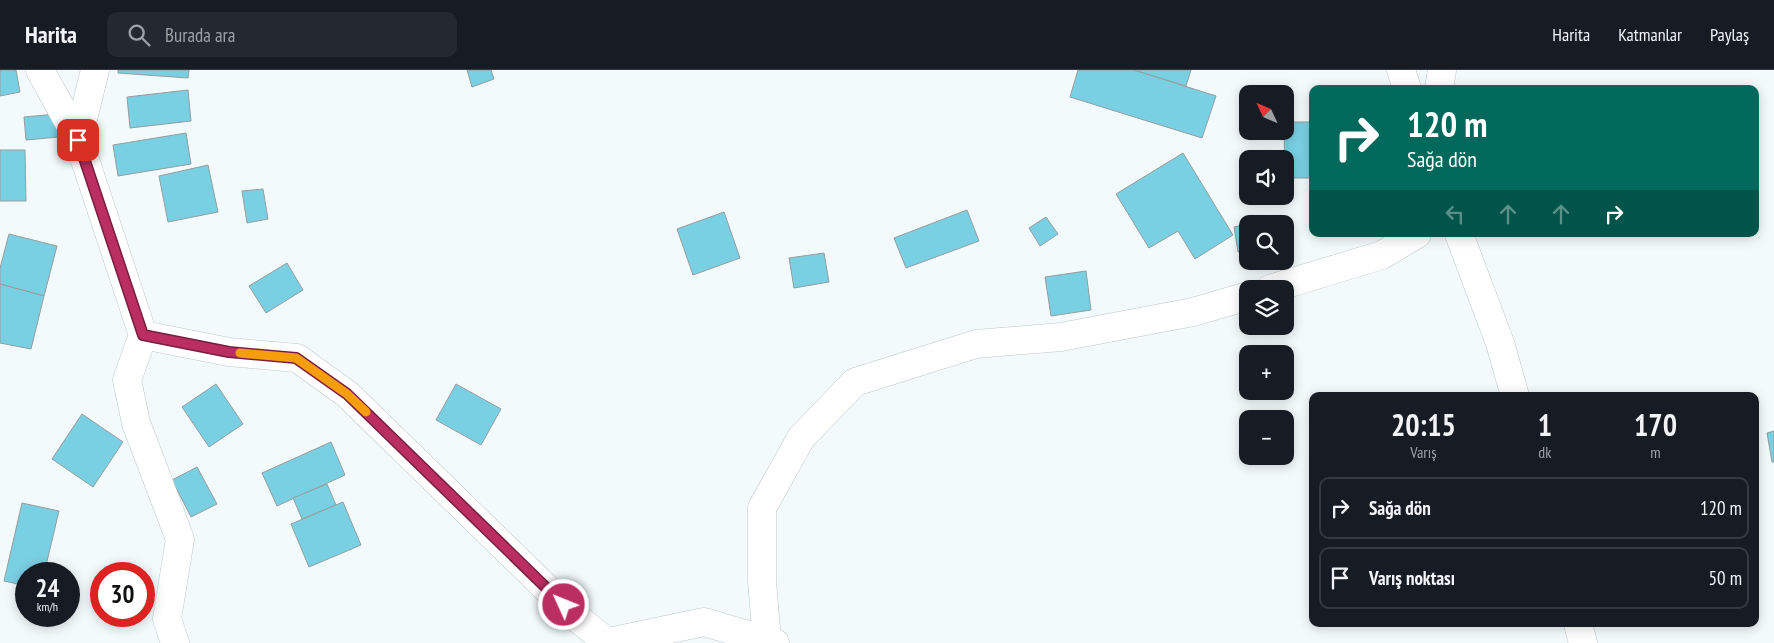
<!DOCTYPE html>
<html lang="tr">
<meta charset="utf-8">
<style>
:root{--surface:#171b24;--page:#242831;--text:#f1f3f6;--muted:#9ea1a6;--line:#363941}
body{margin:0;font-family:"PT Sans Narrow",sans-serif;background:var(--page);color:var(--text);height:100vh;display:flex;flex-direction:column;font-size:19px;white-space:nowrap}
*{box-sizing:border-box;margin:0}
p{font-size:16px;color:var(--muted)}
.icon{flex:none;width:28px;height:28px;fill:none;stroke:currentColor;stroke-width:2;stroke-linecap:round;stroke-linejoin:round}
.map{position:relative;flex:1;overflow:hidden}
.drawer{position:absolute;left:1309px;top:322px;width:450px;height:235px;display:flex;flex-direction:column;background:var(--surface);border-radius:10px;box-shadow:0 2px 12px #0003}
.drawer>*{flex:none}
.banner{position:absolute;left:1309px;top:15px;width:450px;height:152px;border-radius:10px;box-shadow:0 2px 12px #0003;background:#00695c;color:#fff;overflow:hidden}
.needle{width:32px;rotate:314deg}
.tools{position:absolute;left:1239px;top:15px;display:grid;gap:10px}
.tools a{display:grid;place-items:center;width:55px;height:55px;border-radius:10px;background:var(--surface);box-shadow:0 2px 12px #0003;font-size:25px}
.speed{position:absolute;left:15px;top:492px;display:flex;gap:10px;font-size:25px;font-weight:700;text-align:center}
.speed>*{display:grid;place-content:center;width:65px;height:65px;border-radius:50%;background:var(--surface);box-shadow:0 2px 12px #0003;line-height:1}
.speed small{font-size:12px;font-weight:400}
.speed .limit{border:8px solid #d22;background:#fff;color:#111}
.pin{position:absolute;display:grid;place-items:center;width:42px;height:42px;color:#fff;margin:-21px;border-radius:10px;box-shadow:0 2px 8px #0006}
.me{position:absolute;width:55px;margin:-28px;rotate:314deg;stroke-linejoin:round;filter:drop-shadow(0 0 4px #0008)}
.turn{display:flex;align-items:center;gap:18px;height:105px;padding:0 15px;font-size:22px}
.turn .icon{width:65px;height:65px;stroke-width:2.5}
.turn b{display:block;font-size:35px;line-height:42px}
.lanes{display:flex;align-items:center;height:48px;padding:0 15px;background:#0003;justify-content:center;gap:25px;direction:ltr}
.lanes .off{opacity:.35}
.eta{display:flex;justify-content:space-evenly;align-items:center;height:85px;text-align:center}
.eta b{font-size:30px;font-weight:800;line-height:35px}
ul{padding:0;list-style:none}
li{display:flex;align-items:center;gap:15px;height:62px;margin:0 10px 8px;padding:0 5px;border:2px solid var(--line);border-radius:10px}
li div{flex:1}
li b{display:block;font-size:19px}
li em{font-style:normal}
header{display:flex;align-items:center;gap:30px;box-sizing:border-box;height:70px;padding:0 25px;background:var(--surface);border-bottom:1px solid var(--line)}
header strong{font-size:24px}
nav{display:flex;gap:28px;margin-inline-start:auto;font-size:18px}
.search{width:350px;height:45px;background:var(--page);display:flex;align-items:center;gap:12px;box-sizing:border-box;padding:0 18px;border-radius:10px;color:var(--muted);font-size:19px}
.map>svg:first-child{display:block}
.building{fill:#7ad0e3;stroke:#959d9e}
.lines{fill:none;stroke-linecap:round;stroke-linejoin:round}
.minor-casing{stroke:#bfc7c8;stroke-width:29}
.tertiary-casing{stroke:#bfc7c8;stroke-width:29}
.minor{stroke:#fff;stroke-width:28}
.tertiary{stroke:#fff;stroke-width:28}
.route-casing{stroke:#7a1e3f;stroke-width:12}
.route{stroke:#bb2e61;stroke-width:9}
.slow{stroke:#f59e0b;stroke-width:9}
</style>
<header>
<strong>Harita</strong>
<div class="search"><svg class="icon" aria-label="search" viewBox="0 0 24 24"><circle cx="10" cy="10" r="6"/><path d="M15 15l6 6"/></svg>Burada ara</div>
<nav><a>Harita</a><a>Katmanlar</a><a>Paylaş</a></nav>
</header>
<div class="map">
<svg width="1774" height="573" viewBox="0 0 1774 573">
<rect width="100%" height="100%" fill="#f2fafc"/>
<g class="building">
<polygon points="0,0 16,0 20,22 0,26"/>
<polygon points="118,0 189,0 188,8 118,3"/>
<polygon points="467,0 491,0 494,9 472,17"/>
<polygon points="1078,0 1134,0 1216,26 1202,68 1070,27"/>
<polygon points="1134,0 1191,0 1186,16"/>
<polygon points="188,20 191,51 130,58 127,27"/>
<polygon points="57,44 59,67 26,70 24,47"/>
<polygon points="1285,52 1312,52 1312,108 1285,108 1284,61 1285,61"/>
<polygon points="186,63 191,94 118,106 113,75"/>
<polygon points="0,80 25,80 26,131 0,131"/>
<polygon points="1183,83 1233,165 1195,189 1178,161 1149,178 1116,124"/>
<polygon points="208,95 218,142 168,152 159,106"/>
<polygon points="263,119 268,149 247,153 242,121"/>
<polygon points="967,140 979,171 906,198 894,168"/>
<polygon points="724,142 740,188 693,205 677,159"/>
<polygon points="1046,147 1058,164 1040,176 1029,158"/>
<polygon points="1248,154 1248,180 1238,182 1234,157"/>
<polygon points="9,164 57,176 44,226 0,214 0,198"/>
<polygon points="824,183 829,212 794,218 789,188"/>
<polygon points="287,193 303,220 266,243 249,216"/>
<polygon points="1086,201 1091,240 1051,246 1045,207"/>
<polygon points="0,214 44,226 31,279 0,273"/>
<polygon points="216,314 243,354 209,377 182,337"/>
<polygon points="456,314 501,339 481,375 436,350"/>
<polygon points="82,344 123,372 93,417 52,389"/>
<polygon points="1774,361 1774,392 1772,392 1767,363"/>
<polygon points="331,372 345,405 277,436 262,403"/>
<polygon points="197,397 217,434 191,447 172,410"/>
<polygon points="327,414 336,435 302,449 293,428"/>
<polygon points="343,432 361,475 309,497 291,454"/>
<polygon points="22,433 59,441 44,504 26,504 26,516 4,511"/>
</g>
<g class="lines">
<g class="minor-casing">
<g id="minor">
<polyline points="40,0 78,69 143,265 127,310 136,353 180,469 167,549 175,573"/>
<polyline points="1401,0 1407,19"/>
<polyline points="78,69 95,0"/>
<polyline points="1270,219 1382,185 1417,164"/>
<polyline points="143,265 229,282 297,288 347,324 577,548 607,572"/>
<polyline points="767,571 762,511 762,438 801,368 855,312 976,274 1061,267 1193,242 1248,226"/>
<polyline points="604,573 704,552 775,573"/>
</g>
</g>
<g class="tertiary-casing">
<g id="tertiary">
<polyline points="1439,19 1442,0"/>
<polyline points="1459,164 1500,273 1515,326"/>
<polyline points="1578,554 1583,573"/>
</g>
</g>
<use href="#minor" class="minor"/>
<use href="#tertiary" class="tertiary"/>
</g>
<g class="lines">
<g class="route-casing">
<polyline id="route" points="78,70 143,265 229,282 296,288 347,324 564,535"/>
</g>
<use href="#route" class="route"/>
<polyline class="slow" points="240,283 296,288 347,324 366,342"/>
</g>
</svg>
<div class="tools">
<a><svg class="needle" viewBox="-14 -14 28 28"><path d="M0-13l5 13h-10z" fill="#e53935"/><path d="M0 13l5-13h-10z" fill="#9ea1a6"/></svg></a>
<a><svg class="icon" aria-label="sound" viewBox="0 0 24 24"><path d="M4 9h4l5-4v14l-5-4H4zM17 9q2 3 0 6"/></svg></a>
<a><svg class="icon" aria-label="search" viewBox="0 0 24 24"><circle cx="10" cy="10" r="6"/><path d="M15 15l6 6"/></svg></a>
<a><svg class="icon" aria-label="layers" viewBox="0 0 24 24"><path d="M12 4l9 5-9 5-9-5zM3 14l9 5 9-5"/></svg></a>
<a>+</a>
<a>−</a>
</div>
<div class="speed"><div>24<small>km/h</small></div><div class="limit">30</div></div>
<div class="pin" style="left:78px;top:70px;background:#d93025"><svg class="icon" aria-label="arrive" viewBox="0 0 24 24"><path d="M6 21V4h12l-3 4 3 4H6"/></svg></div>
<svg class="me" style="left:564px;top:535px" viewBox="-20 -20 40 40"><circle r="17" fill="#bb2e61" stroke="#fff" stroke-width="3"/><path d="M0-11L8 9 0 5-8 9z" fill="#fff"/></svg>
<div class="banner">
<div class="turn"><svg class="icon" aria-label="right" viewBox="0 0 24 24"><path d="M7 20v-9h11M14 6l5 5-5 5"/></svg><div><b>120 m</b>Sağa dön</div></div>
<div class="lanes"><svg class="icon off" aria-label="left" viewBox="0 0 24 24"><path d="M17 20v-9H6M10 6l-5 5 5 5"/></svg><svg class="icon off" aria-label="ahead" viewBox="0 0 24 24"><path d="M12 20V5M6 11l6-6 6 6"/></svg><svg class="icon off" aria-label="ahead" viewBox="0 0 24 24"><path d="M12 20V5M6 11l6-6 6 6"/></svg><svg class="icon" aria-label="right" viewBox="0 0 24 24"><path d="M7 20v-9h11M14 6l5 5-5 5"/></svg></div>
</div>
<section class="drawer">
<div class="eta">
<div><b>20:15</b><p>Varış</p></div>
<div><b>1</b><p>dk</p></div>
<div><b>170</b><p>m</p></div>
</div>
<ul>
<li><svg class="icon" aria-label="right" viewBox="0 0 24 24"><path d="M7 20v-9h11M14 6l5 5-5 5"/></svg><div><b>Sağa dön</b></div><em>120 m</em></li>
<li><svg class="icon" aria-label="arrive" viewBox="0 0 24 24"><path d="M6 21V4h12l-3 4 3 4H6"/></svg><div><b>Varış noktası</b></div><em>50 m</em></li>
</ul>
</section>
</div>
